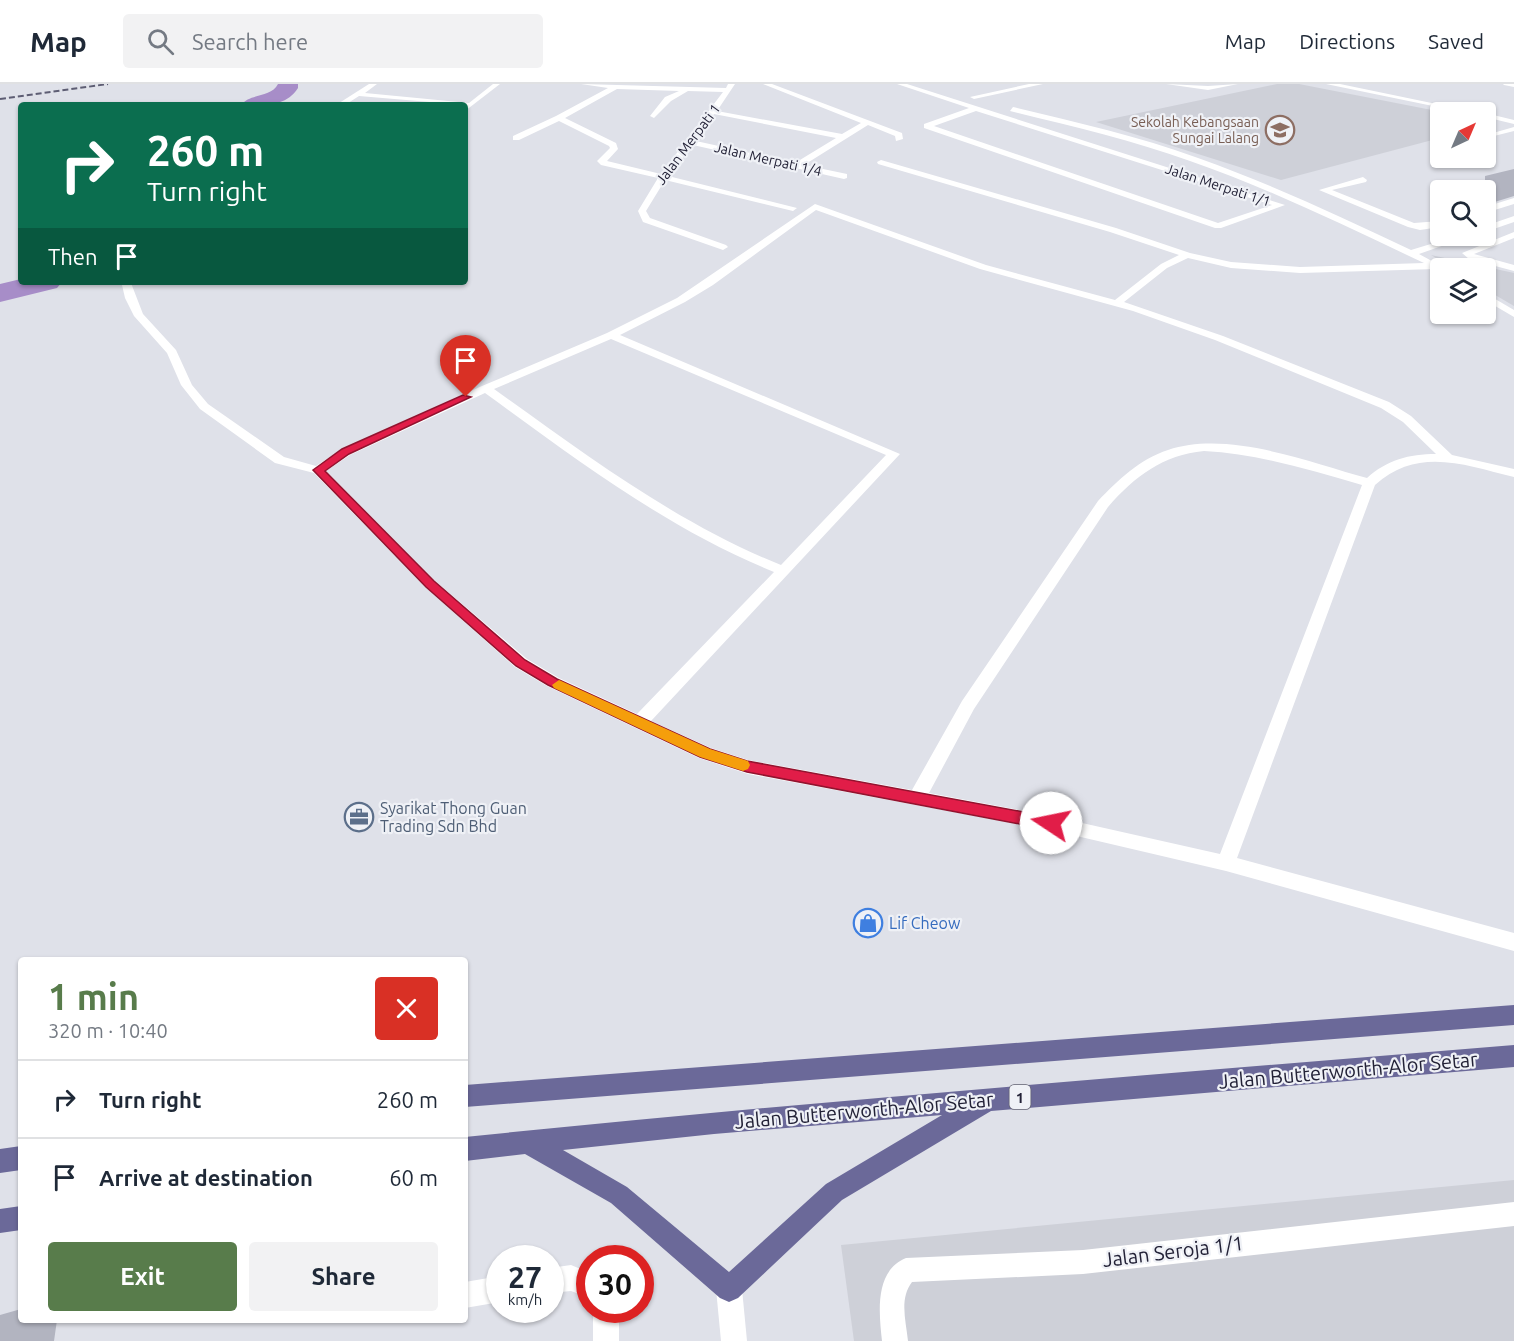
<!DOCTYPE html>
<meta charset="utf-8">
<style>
:root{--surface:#fff;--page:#f2f2f3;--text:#1f2937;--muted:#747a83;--line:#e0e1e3;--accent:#587c4b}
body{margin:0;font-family:Ubuntu,sans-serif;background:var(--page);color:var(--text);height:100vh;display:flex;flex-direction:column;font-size:22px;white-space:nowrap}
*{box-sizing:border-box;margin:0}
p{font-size:20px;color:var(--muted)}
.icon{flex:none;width:33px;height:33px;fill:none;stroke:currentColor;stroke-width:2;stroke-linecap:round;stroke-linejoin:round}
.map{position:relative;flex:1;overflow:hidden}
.details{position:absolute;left:18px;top:873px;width:450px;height:366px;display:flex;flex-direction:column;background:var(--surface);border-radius:6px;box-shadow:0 2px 4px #0004}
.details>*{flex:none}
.banner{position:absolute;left:18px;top:18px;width:450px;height:183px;border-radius:6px;box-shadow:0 2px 4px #0004;background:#0b6e4f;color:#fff;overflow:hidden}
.needle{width:39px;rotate:44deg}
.controls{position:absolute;left:1430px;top:18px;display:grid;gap:12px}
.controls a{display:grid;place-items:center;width:66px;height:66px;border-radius:6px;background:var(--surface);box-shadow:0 2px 4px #0004;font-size:30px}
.speed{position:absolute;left:486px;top:1161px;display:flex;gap:12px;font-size:30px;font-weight:700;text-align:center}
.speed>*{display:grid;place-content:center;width:78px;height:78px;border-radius:50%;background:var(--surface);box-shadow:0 2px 4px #0004;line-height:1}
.speed small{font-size:15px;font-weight:400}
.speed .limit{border:9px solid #d22;background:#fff;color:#111}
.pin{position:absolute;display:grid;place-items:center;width:51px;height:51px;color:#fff;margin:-62px -26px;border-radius:50% 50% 50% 0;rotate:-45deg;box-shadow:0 0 6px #0007}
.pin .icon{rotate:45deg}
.me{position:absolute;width:66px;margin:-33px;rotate:281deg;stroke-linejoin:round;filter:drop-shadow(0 0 4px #0008)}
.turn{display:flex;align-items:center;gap:21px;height:126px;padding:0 30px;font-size:27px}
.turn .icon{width:78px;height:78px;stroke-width:2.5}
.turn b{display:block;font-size:42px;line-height:51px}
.then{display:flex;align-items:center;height:57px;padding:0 30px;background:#0003;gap:12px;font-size:22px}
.round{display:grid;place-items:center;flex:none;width:63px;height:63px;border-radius:6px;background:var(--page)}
.summary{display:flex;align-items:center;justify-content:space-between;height:102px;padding:0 30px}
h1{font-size:36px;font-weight:600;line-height:45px;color:var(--accent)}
.primary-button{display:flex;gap:12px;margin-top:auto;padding:12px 30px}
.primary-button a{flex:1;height:69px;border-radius:6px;background:var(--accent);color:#fff;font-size:24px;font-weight:600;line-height:69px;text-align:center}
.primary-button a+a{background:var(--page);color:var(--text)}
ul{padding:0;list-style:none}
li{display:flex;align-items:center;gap:18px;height:78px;padding:0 30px;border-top:2px solid var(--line)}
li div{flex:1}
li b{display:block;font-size:22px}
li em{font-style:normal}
header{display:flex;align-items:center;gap:36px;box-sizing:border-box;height:84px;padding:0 30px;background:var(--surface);border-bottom:2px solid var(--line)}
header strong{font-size:28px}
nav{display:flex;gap:33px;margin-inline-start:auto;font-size:21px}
.search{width:420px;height:54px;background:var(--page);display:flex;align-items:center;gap:15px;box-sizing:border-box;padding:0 21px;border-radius:6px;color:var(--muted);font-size:22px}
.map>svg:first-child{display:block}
.built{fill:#ced0d8}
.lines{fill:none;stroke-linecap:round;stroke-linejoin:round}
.river{fill:#a78dc8;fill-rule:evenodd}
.building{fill:#b2b4c0}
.minor{fill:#fff;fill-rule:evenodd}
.tertiary{fill:#fff;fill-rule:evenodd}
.primary{fill:#6b6999;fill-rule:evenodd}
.rail{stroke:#5d5d73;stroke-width:2;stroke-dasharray:6 3;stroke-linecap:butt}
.route{fill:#e11d48;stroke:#92132f;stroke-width:1.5}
.slow{fill:#f59e0b}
.labels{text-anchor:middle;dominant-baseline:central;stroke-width:4.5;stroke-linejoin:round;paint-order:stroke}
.far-education-label{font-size:14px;fill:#785e54;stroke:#eff1f6;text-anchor:end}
.far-street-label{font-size:14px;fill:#232237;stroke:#eff1f6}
.shield{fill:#eff1f6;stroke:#606070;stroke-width:1.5}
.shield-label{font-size:15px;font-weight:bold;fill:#232237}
.service-label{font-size:16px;fill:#4e5e75;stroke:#eff1f6;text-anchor:start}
.shop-label{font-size:16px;fill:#366cbe;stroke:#eff1f6;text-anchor:start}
.near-street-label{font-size:20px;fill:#232237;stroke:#eff1f6}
</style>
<header>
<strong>Map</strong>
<div class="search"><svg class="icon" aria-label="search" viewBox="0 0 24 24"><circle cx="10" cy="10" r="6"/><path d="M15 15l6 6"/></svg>Search here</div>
<nav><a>Map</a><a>Directions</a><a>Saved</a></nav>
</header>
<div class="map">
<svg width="1514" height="1257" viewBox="0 0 1514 1257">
<rect width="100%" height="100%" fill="#dfe1e9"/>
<g class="built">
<polygon points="1277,0 1299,0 1442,28 1440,54 1281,96 1096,38"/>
<polygon points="1431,171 1514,189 1514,222 1485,205 1485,184 1452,184"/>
<polygon points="1514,1096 1514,1257 854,1257 841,1161"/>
</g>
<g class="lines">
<g class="river">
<path d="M278 0H298V4C285 24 263 21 241 21 250 9 271 14 278 0Z"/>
<polygon points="21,195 21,198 62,198 57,204 0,218 0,200"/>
</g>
</g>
<g class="building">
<polygon points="1514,85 1514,112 1485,121 1485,92"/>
<polygon points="21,1225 21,1236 57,1236 54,1257 0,1257 0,1231"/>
</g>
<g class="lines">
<g class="minor">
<polygon points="369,0 377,0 365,9 469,19 493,0 500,0 465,27 465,21 359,12 345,21 336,21"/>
<path d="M581 0 726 4 728 0H735L717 27 842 50 861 39 763 0H772L902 49 903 55 896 57 895 52 868 41 804 81 847 90V94L844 95 693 61 668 92 797 124 793 127 665 96 646 127 650 134 726 161 728 163 723 166 643 138 638 127 658 94 601 81 597 77 610 64 609 62 559 37 519 56H513V52L556 32 608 4ZM617 5 679 7 665 13 650 32 654 34 671 17 688 7 723 8 661 90 607 77 618 65 616 59 565 34ZM714 30 836 54 795 79 696 57Z"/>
<path d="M897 0H907L1285 121 1221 144H1215L924 44V40L969 24ZM976 27 1272 121 1218 139 934 42Z"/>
<polygon points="1029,0 1043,0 974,15 970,13"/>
<polygon points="1166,0 1208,2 1238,0 1208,6"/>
<polygon points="1326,0 1340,0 1475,28 1462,28"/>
<polygon points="1503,0 1514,0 1514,3 1504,1"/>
<path d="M1013 23C1075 38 1138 52 1198 74 1271 100 1341 133 1411 166L1457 152H1470L1419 170 1441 182 1436 185 1300 189 1231 184 1188 174 1167 184 1124 218 1223 252 1389 318 1411 332 1452 371 1514 385V393C1465 381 1418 362 1375 401L1237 774 1514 849V867L1226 787 1051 746 748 690 699 674 547 602 515 583 425 503 314 389 275 379 200 325 181 301 167 269 134 232 125 214 122 201 131 199 143 230 176 266 192 301 208 320 284 373 316 382 342 365 482 302 607 249 677 214 815 120 986 181 1115 216 1161 180 1179 171 1110 148 878 80 877 78 881 76 1116 144 1190 169 1231 178 1300 183 1424 179C1347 143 1271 105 1190 77 1132 56 1071 42 1010 27ZM816 126 980 185 1133 227 1215 256 1381 324 1403 338 1436 370C1409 370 1387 376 1367 394 1309 378 1228 346 1168 366 1140 375 1118 396 1098 417L962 617 912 706 748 676 711 664 651 637 900 370 620 251 685 218 713 201ZM611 255 886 371 781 481C676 439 585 370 494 305ZM485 309C577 376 668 445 774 488L637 630 559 594 527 575 435 497 326 387 350 371ZM1204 367C1259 370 1310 386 1362 401L1220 770 1051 732 929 709 974 625 1108 423C1135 392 1163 371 1204 367Z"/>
<polygon points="1485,29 1514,36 1514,40 1485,33"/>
<polygon points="1514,43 1514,47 1490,53 1486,51"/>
<polygon points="1363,93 1367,96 1366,98 1332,106 1414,139 1440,137 1440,143 1420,146 1408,143 1319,106"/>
<polygon points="1514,114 1514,120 1485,129 1485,123"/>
<polygon points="1514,132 1514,138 1485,148 1485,142"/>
<polygon points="1514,148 1514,154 1474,170 1514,181 1514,187 1469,175 1462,169"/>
<polygon points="1485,209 1514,226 1514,233 1485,216"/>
<path d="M1514 1118V1142L1083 1190 912 1198C899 1215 906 1237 908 1257H882C879 1229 874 1187 906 1174L1083 1166Z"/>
<polygon points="571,1181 590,1189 590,1214 571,1207 550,1209 550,1184"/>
<polygon points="500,1192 500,1218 465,1224 465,1198"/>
<rect x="593" y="1226" width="26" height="31"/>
</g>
<polygon class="tertiary" points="729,1192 738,1196 742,1205 747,1257 721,1257 716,1205 720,1196"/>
<g class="primary">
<polygon points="1514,921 1514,941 465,1023 465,1001"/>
<path d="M1514 961V983L991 1027 842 1116 738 1214 729 1218 720 1214 611 1119 525 1070 465 1077V1053C814 1017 1164 990 1514 961ZM942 1031 826 1100 729 1188 627 1103 563 1066 714 1050Z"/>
<polygon points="21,1062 21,1086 0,1089 0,1065"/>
<polygon points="21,1122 21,1146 0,1149 0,1125"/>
</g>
<polyline class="rail" points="0,15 108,0"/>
</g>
<polygon class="route" points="463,311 471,313 349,370 325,387 434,497 525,576 557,595 710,665 747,677 1051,733 1056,735 1059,739 1056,744 1051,746 747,688 700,673 548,601 516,582 426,503 313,386 342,365"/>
<polygon class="slow" points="559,596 710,665 748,677 750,681 748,685 743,687 700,673 554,604 552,601"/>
<defs>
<g id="school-ring" transform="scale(1.5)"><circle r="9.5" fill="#eff1f6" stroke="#8d6e63" stroke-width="1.5"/><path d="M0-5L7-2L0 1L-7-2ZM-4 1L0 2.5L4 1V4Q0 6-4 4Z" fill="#8d6e63"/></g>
<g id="office-ring" transform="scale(1.5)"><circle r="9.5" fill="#eff1f6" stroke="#5c6f8a" stroke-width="1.5"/><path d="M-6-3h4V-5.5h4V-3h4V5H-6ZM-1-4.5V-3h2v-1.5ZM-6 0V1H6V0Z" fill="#5c6f8a"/></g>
<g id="shop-ring" transform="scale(1.5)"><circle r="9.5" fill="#eff1f6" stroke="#3f7fe0" stroke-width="1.5"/><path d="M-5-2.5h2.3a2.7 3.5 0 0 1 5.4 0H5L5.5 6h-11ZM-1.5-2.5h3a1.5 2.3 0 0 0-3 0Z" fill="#3f7fe0"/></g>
</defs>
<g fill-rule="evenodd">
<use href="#school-ring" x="1280" y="46"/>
<use href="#office-ring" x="359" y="733"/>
<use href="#shop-ring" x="868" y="839"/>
</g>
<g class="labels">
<g class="far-education-label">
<text x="1259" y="38">Sekolah Kebangsaan<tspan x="1259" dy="16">Sungai Lalang</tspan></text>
</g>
<g class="far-street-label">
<text transform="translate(688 60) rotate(-53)">Jalan Merpati 1</text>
<text transform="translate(768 75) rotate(13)">Jalan Merpati 1/4</text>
<text transform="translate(1218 101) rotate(18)">Jalan Merpati 1/1</text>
</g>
<rect class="shield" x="1009.5" y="1001" width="21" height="24" rx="4.5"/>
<g class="shield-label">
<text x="1020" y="1013">1</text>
</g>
<g class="service-label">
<text x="380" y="724">Syarikat Thong Guan<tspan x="380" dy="18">Trading Sdn Bhd</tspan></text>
</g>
<g class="shop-label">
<text x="889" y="839">Lif Cheow</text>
</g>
<g class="near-street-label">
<text transform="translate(1348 986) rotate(-5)">Jalan Butterworth-Alor Setar</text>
<text transform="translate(864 1026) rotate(-5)">Jalan Butterworth-Alor Setar</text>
<text transform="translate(1173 1167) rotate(-7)">Jalan Seroja 1/1</text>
</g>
</g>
</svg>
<div class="controls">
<a><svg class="needle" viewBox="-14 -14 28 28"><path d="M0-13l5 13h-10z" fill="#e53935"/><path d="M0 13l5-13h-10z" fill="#747a83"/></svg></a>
<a><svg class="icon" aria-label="search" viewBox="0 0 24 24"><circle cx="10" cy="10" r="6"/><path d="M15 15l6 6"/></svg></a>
<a><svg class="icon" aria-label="layers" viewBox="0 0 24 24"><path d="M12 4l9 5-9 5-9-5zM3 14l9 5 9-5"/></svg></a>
</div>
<div class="speed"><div>27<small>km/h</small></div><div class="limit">30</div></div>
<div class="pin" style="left:466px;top:313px;background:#d93025"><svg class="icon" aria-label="arrive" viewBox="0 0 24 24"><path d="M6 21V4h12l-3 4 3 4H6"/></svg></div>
<svg class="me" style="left:1051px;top:739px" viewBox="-20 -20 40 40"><circle r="19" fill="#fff"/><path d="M0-13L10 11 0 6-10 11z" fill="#e11d48"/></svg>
<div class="banner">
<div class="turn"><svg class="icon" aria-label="right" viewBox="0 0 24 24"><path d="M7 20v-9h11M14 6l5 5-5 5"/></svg><div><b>260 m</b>Turn right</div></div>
<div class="then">Then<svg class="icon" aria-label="arrive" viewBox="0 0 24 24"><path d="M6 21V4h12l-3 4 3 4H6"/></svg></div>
</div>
<section class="details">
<div class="summary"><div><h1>1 min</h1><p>320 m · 10:40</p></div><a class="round" style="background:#d93025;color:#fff"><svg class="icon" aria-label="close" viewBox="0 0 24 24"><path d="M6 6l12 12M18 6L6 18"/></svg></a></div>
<ul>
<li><svg class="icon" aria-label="right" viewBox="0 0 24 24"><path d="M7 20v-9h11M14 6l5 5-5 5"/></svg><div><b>Turn right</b></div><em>260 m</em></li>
<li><svg class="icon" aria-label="arrive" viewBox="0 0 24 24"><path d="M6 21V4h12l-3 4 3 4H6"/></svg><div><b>Arrive at destination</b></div><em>60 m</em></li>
</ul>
<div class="primary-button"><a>Exit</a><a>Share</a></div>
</section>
</div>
